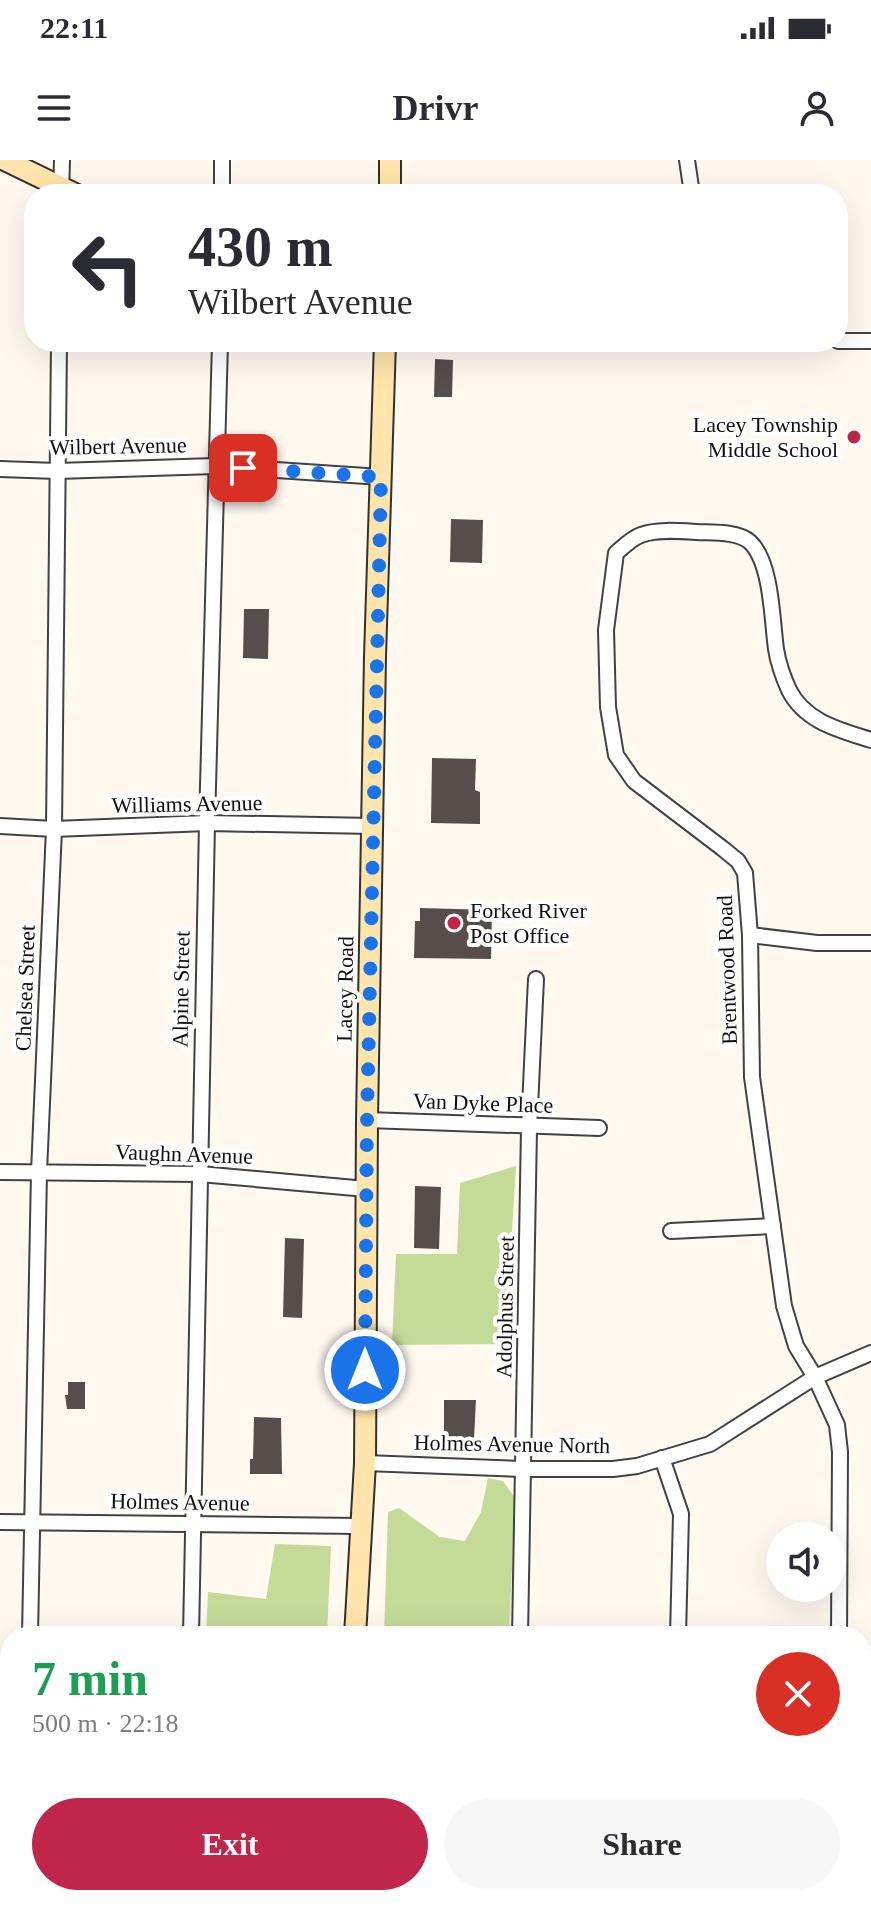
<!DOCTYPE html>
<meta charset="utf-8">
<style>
:root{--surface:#fff;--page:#f7f7f7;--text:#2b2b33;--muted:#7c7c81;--accent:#c0254c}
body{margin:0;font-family:Georgia,serif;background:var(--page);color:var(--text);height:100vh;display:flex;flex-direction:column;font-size:30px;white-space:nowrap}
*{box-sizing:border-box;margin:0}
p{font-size:26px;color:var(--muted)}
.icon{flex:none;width:44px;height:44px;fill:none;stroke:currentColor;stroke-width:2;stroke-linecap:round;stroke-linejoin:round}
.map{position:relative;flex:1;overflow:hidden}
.sheet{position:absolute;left:0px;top:1466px;width:872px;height:280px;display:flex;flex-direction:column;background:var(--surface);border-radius:32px 32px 0 0;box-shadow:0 8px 32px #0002}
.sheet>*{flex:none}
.banner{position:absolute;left:24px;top:24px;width:824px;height:168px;border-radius:32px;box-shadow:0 8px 32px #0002;background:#fff;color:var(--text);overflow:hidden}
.controls{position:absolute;left:766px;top:1362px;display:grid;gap:16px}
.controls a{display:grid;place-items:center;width:80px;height:80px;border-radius:50%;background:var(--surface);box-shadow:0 8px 32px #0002;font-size:40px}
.pin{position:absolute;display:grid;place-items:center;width:68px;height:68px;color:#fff;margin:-34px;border-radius:16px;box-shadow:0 4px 12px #0006}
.me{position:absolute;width:88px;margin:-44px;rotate:0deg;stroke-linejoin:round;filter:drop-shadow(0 0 6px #0008)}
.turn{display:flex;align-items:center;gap:28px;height:168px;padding:0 32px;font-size:36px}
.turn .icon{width:104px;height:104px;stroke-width:2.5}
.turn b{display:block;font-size:56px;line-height:68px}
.round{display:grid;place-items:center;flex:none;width:84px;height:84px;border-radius:42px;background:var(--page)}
.headline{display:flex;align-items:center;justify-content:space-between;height:136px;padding:0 32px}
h1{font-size:48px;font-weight:700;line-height:60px;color:#1e9e55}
.button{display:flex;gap:16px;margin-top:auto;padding:16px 32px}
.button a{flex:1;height:92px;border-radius:48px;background:var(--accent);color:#fff;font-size:32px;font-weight:700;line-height:92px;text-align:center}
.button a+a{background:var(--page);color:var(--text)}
.status{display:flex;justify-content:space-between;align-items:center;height:56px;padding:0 40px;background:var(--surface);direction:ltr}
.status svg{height:22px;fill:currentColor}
header{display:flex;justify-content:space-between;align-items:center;height:104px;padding:0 32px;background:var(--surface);font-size:36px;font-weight:700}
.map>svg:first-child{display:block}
.forest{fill:#c4db98}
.building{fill:#574d4b}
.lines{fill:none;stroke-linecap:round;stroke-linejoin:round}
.street-casing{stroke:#424242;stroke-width:18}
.secondary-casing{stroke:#313131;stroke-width:24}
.street{stroke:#fff;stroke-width:14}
.secondary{stroke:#ffe5ab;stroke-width:20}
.route{stroke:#1a73e8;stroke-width:14;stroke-dasharray:0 25.2}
.poi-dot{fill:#c0254c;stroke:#fff;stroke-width:3}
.labels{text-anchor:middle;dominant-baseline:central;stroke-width:8;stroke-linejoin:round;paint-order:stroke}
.poi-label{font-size:22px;fill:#0f0f0f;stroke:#fff;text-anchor:end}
.street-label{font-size:22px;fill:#0f0f0f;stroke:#fff}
</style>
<div class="status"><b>22:11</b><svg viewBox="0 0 49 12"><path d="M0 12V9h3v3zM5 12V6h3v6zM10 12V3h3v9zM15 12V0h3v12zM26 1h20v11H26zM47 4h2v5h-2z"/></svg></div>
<header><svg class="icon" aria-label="menu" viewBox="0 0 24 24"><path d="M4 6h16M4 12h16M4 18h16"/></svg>Drivr<svg class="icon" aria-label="person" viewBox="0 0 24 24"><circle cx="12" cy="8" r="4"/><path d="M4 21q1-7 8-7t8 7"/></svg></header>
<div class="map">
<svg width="871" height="1746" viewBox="0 0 871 1746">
<rect width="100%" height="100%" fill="#fff9f0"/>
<g class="forest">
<polygon points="516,1006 505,1184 392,1185 396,1094 457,1094 460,1023"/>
<polygon points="488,1318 503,1321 515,1338 509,1476 384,1476 388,1352 399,1348 440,1377 465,1381 481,1352"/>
<polygon points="275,1384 331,1386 327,1476 206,1476 208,1432 266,1439"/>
</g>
<g class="building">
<polygon points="435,199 453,200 452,237 434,237"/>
<polygon points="451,359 483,360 482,403 450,402"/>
<polygon points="244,449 269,449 268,499 243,498"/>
<polygon points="432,598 476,599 475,630 480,632 480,664 431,663"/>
<polygon points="420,748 492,750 491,799 414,798 415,761 420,761"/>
<polygon points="415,1026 441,1027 439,1089 414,1088"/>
<polygon points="285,1078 304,1079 302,1158 283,1157"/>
<polygon points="68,1222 85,1222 85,1249 67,1249 65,1235 68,1235"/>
<polygon points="444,1240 476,1240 474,1279 444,1279"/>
<polygon points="254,1257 281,1258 282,1314 250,1314 250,1299 253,1299"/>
</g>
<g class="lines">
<g class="street-casing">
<g id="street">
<polyline points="222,0 222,34"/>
<polyline points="687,0 692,34"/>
<polyline points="61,34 62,0"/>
<polyline points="838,181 871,181"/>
<polyline points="0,309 57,311 215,306 381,317"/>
<polyline points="0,666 54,669 207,663 374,666"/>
<polyline points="750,775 817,783 871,783"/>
<polyline points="367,960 599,968"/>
<polyline points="0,1012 200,1014 366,1029"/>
<polyline points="671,1071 773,1066"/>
<polyline points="662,1298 681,1354 678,1476"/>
<polyline points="365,1303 524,1309 613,1309 637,1306 710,1284 815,1217 871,1193"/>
<polyline points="0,1362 359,1366"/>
<polyline points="30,1476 39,1012 54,669 59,182"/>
<polyline points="191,1476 207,663 220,182"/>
<polyline points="520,1476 529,968 536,819"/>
<path d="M839 1476 840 1292 837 1265 815 1217 796 1186 784 1146 752 917 750 775 745 713 738 701 722 688 634 621 616 595 608 547 606 470 616 393C623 387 632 378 641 375 656 369 680 371 696 372 712 373 737 371 750 382 772 403 772 461 776 489 778 502 784 519 789 530 805 562 840 570 871 580"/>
<polyline points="0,1715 10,1715"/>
<polyline points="862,1730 871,1730"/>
<polyline points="24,1746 24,1736"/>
<polyline points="187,1746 188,1736"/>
<polyline points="513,1746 513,1736"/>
<polyline points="672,1746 672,1736"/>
<polyline points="833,1746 834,1736"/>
</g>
</g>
<g class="secondary-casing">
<g id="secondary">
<polyline points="5,0 75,34"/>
<polyline points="390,34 390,0"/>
<polyline points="355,1476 365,1303 367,960 375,497 385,182"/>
<polyline points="349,1746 350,1736"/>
</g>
</g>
<use href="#street" class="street"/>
<use href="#secondary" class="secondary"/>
</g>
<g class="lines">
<polyline class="route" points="243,308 381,317 367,960 365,1210"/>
</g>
<g class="poi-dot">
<circle cx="854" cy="277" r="8"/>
<circle cx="454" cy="763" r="8"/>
</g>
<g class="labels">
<g class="poi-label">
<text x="838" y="264">Lacey Township<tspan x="838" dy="25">Middle School</tspan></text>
<text x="470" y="750" text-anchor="start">Forked River<tspan x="470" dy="25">Post Office</tspan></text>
</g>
<g class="street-label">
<text transform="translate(118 286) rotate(-1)">Wilbert Avenue</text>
<text transform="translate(187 644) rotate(-1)">Williams Avenue</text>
<text transform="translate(727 810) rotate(-92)">Brentwood Road</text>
<text transform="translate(25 828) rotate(-88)">Chelsea Street</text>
<text transform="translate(181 829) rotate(-89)">Alpine Street</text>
<text transform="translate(345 829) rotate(-89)">Lacey Road</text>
<text transform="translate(483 943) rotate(2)">Van Dyke Place</text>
<text transform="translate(184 994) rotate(2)">Vaughn Avenue</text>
<text transform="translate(505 1147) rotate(-89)">Adolphus Street</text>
<text transform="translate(512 1284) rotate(1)">Holmes Avenue North</text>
<text transform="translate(180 1342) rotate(1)">Holmes Avenue</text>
</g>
</g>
</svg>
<div class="controls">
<a><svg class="icon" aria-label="sound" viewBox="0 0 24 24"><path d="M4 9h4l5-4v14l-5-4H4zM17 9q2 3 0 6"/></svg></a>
</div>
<div class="pin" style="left:243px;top:308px;background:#d93025"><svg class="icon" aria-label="arrive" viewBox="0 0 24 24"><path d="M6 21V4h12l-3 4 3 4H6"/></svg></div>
<svg class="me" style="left:365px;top:1210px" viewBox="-20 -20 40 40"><circle r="17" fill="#1a73e8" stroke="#fff" stroke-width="3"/><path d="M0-11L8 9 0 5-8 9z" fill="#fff"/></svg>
<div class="banner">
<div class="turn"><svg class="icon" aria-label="left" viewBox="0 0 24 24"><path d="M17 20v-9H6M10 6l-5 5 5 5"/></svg><div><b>430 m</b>Wilbert Avenue</div></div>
</div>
<section class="sheet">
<div class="headline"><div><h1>7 min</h1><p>500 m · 22:18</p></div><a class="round" style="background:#d93025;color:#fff"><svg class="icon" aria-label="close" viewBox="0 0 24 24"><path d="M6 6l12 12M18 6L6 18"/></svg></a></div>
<div class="button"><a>Exit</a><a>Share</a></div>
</section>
</div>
